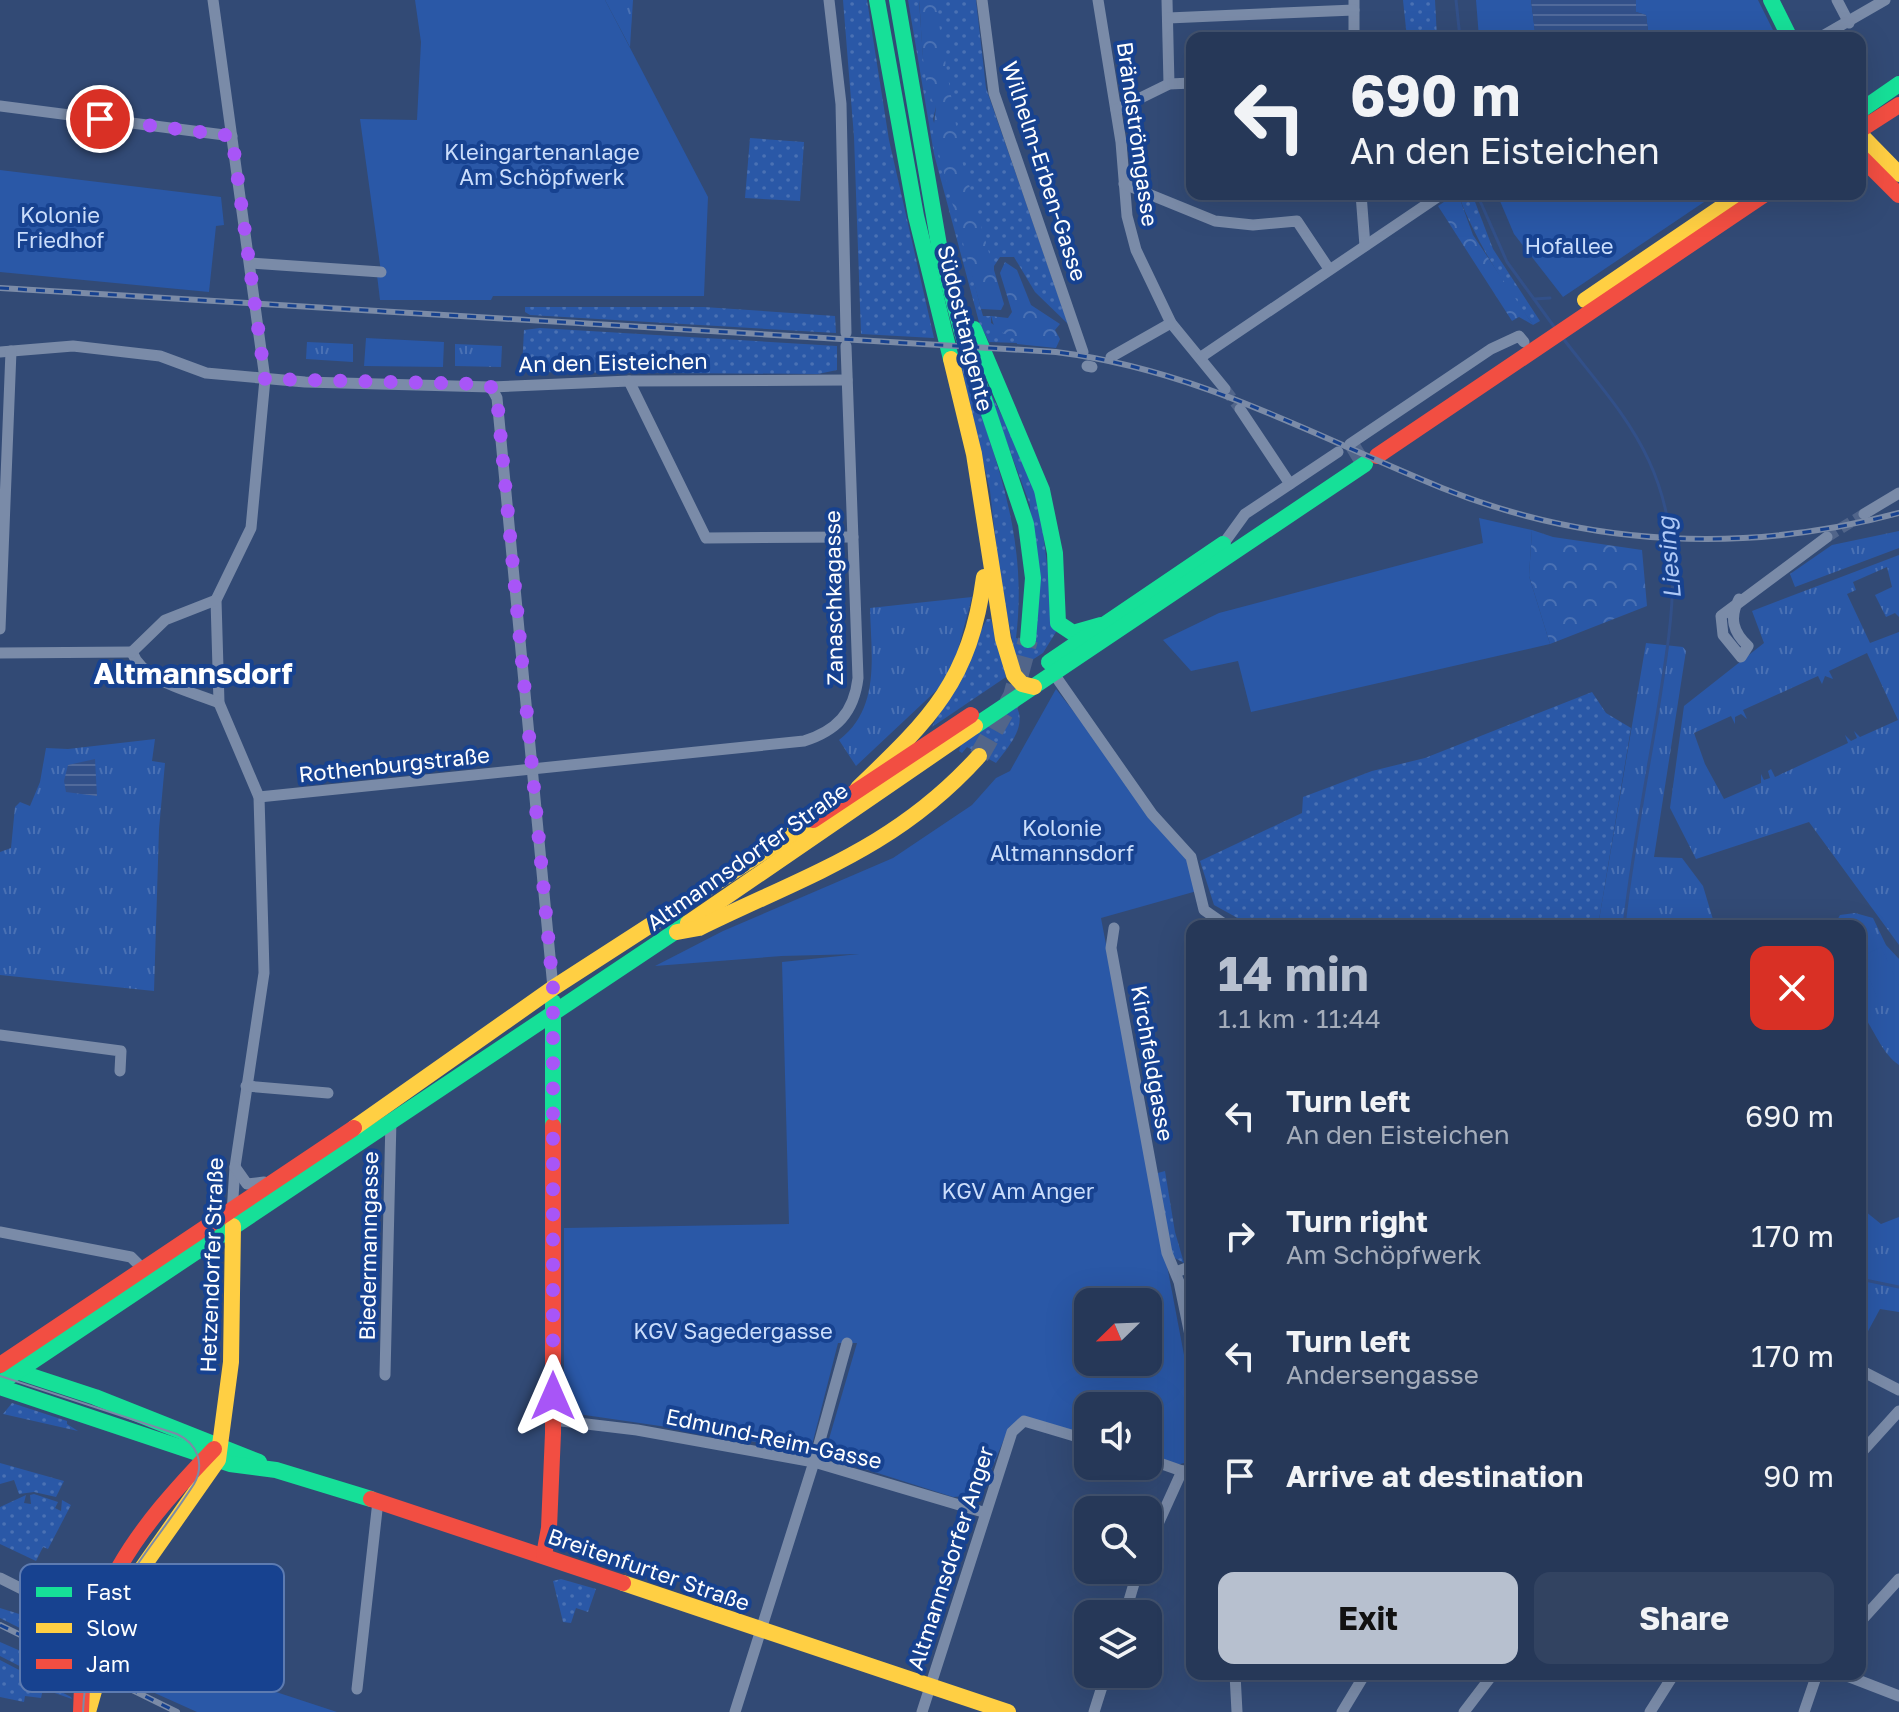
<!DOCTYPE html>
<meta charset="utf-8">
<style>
:root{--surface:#263858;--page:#324361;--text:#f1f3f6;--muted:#a4acba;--line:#42526e;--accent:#b7c0cf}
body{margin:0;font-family:"Golos Text",sans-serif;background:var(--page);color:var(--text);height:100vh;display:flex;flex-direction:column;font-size:30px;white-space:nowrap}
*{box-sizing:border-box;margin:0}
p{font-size:26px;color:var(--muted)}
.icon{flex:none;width:44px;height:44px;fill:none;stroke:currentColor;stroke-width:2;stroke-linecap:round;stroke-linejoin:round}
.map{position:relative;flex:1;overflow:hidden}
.details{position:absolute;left:1186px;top:920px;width:680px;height:760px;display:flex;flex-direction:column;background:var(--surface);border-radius:16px;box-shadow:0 8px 32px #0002,0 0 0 2px var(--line)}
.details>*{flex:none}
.banner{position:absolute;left:1186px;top:32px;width:680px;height:168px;border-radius:16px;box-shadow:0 8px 32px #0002,0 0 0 2px var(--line);background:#263858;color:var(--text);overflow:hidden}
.needle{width:52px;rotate:247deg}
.controls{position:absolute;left:1074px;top:1288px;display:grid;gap:16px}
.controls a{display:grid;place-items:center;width:88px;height:88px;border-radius:16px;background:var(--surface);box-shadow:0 8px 32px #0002,0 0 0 2px var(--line);font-size:40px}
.pin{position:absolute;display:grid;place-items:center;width:68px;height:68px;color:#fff;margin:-34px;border:4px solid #fff;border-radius:50%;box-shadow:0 2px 8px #0007}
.me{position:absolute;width:88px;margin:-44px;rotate:0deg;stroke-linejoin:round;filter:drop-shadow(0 0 6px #0008)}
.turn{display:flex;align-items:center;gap:28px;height:168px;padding:0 32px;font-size:36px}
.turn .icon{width:104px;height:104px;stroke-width:2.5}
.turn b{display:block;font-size:56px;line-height:68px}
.round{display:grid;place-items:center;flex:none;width:84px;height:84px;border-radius:16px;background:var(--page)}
.overview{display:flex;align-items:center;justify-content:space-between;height:136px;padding:0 32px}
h1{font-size:48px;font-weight:700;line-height:60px;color:var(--accent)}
.action{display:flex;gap:16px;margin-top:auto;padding:16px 32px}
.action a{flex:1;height:92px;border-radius:16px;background:var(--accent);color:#111;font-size:32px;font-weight:700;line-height:92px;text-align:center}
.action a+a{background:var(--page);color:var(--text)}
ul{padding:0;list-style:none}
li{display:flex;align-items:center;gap:24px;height:120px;padding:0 32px}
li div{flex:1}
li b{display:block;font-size:30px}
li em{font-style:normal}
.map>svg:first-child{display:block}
.grass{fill:url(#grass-dots)}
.forest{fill:url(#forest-crowns)}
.park{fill:url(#park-tufts);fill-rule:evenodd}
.garden{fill:#2a58a7;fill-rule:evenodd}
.water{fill:url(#water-rules)}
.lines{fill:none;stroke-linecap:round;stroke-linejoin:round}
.stream{stroke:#325089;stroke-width:3}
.street-tunnel{stroke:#51658a;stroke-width:11;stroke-dasharray:11 5.5;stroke-linecap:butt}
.primary-tunnel{stroke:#51658a;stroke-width:18;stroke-dasharray:18 9;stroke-linecap:butt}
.highway-tunnel{stroke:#51658a;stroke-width:20;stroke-dasharray:20 10;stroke-linecap:butt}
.street{stroke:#7a8ba8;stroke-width:11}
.fast{stroke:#16e098;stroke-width:16}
.slow{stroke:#ffcf43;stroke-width:16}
.jam{stroke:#f24e42;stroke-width:16}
.tram{stroke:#7b8ba7;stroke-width:2}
.rail-casing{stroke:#7b8ba7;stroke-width:6}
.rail{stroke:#174290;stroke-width:3;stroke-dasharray:9;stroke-linecap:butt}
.route{stroke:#a855f7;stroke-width:14;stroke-dasharray:0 25.2}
.labels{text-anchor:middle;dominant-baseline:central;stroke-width:8;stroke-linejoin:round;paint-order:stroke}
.street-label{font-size:22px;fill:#fff;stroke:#174290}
.park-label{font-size:22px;fill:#caddfb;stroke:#174290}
.water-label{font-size:24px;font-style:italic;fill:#b0caf7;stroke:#174290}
.district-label{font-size:30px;font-weight:bold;fill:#fff;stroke:#174290}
.key{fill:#174290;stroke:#5d7bb1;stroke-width:2}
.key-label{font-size:22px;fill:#fff}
</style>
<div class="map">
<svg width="1899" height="1712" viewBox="0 0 1899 1712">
<defs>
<pattern id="grass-dots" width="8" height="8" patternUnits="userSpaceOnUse" patternTransform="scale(2)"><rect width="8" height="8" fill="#2a58a7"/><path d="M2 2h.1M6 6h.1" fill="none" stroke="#4a71b4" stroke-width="1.8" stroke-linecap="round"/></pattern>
<pattern id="forest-crowns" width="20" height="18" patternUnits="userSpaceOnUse" patternTransform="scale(2)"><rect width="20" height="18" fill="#2a58a7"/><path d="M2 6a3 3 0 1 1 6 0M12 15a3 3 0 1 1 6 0" fill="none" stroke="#4a71b4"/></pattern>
<pattern id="park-tufts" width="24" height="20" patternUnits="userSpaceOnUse" patternTransform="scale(2)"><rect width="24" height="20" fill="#2a58a7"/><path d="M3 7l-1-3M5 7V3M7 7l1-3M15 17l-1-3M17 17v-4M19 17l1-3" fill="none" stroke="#4a71b4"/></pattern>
<pattern id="water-rules" width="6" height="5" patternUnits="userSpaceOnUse" patternTransform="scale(2)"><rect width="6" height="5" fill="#325089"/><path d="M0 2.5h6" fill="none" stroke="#516a9b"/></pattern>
</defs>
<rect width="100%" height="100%" fill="#324a75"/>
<g class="grass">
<polygon points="843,0 867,0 889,140 934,338 861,334 854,137"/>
<polygon points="908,0 919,0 923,57 936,107 933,119 981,309 983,316 991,316 991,323 1017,339 1017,343 989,342 979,322 934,154"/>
<polygon points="928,0 976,0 986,88 1068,324 1035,292 1014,257 1000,257 994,266 994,276 965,195"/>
<polygon points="1403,0 1435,0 1437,38 1407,38"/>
<polygon points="750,138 804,142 800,201 745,198"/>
<path d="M1458 194H1472L1493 249 1540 321 1533 325C1503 283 1476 242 1458 194Z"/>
<polygon points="525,307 704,307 835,316 836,333 530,315 525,312"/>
<polygon points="540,328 837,346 837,370 818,374 526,372 522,368 524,330"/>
<path d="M962 356C993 454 1029 533 1016 638L1036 642 1030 505 982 375 1037 488 1056 632 1043 653 1018 669 1000 579 990 491 959 357Z"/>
<polygon points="987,619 991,619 1006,677 932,727"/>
<polygon points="1592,692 1606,713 1631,728 1598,926 1252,926 1214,905 1200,861 1302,813 1303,797 1372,771 1425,758"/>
<path d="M1016 706C1028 726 1008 747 996 763L967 747 962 753 959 751 962 742Z"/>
<polygon points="1165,1171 1175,1232 1184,1263 1171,1256 1154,1174"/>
<polygon points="12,1403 67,1421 67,1424 78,1431 3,1414"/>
<polygon points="0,1463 64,1481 56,1497 34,1492 19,1494 14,1480 0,1484"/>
<polygon points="34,1494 58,1502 55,1508 61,1511 62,1500 71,1505 48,1549 43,1547 36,1561 0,1544 0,1507 26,1495 24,1503 31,1504 30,1495"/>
<polygon points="561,1579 596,1589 588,1612 576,1608 571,1623 563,1622 553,1581"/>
<polygon points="0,1608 80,1633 75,1656 0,1618"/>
<polygon points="0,1642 69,1672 62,1688 0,1656"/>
<polygon points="0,1660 71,1697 72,1699 43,1689 41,1698 25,1696 24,1702 0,1697"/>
</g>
<g class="forest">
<path d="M919 0H935L962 161 1004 304 1001 310 981 309 933 132 936 107C921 87 922 28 919 0Z"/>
<polygon points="1449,194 1458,194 1473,235 1533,325 1519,317 1512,321 1438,206 1450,198"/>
<polygon points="1005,262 1017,270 1031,305 1060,324 1055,330 1060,339 1056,348 1017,344 1016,339 995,329 991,316 1008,318 1012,312 1000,273"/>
<polygon points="1532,530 1553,537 1642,550 1647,606 1550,644 1529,576"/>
</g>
<g class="park">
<polygon points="605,0 633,0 630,47"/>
<polygon points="307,342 353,344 353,362 306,359"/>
<polygon points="455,344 502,346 501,367 455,366"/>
<polygon points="1899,531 1899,548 1795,587 1790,574 1832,545"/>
<path d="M1899 555V617L1895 613 1886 617 1875 595 1892 587 1887 567 1853 582 1856 590 1847 594 1870 643 1899 632V945L1809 822 1696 859 1670 808 1684 706 1764 643 1752 611ZM1867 653 1898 720 1860 737 1854 731 1857 738 1851 741 1845 735 1848 743 1775 777 1771 769 1768 771 1770 778 1764 780 1761 774V783L1724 799 1705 764 1694 733 1731 716 1735 724V717L1741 714 1747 719 1743 710 1818 676 1822 684 1825 676 1833 679 1829 671Z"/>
<path d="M972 597 955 661 939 688 856 766 839 740C881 708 871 655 870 608Z"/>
<polygon points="1646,643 1683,647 1686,651 1654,857 1682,858 1703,886 1715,926 1598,926"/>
<polygon points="155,739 152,761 165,763 159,829 154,991 0,975 0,852 11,848 15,807 20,802 30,806 40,782 46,748 68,749"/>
<path d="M1855 913 1873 918 1886 945 1899 959V1065C1881 1053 1874 1028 1860 1011V926H1834L1840 915Z"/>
<polygon points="1860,1207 1881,1224 1899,1217 1899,1312 1880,1309 1860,1346"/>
</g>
<g class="garden">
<polygon points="415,0 605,0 708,197 704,296 493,296 491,300 380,300 377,275 381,272 360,119 417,120 421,42"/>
<polygon points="1476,0 1531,0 1535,32 1548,38 1479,38"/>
<polygon points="1636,0 1758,0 1777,38 1649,38 1646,15 1636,12"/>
<polygon points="0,170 221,197 224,225 216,226 209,292 0,272"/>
<polygon points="1497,194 1716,194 1563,297 1514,234"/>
<polygon points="366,338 444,342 443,367 364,366"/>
<polygon points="1479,518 1532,530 1529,576 1550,644 1251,712 1238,661 1191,671 1163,640 1219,613 1483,543"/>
<path d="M1056 689 1189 859 1197 891 1101 918 1192 1397V1461L1176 1465 1148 1456V1406H1088V1438L1024 1418 1009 1427 981 1495 953 1497 824 1456 857 1343H838L810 1453 715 1434 564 1412V1228L789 1224 782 962 859 954 782 956 655 966 723 931 893 858 972 805 996 778 1010 771ZM1088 1302H1148V1362H1088Z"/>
<polygon points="1881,947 1899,986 1877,997 1860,957"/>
<polygon points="124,1648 164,1655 337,1712 197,1712 108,1672 116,1650 121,1653"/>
</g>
<g class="water">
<polygon points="1531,0 1636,0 1636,12 1646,15 1649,38 1548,38 1535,32"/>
<polygon points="95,759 97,796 66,792 64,781 68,765"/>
</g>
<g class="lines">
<g class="stream">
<polyline points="1456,0 1460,38"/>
<polyline points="1477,194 1507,262 1555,328"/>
<polyline points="1534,299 1550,298"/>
<path d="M1562 337C1593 378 1628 415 1649 461 1687 543 1671 625 1658 710 1646 782 1632 854 1624 926"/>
<polyline points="1860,1279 1899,1287"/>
</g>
<g class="street-tunnel">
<polyline points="1225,389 1240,409"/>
<polyline points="1827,537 1864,514"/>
</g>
<polyline class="primary-tunnel" points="1351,458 1364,450"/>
<polyline class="highway-tunnel" points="979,756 1013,696 1028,640"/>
<g class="street">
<polyline points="213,0 265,379 251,528 216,600 219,703 259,797 263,935 264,973 235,1167 232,1213"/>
<polyline points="829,0 841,104 846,333"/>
<polyline points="982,0 994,93 1083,352"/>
<polyline points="1098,0 1121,142 1127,216 1136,250 1171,323 1225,389"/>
<polyline points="1167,0 1169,84"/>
<polyline points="1354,0 1354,38"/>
<polyline points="1837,0 1849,23"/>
<polyline points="1168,18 1354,10"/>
<polyline points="1819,38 1885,0"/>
<polyline points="0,106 232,136"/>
<polyline points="1116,110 1169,84 1192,83"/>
<polyline points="1124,184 1215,221 1253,225 1297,221 1329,269"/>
<polyline points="1361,194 1365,246"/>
<polyline points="251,263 381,272"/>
<polyline points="0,352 73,346 160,356 206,373 305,382 491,387 629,381 847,380"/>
<polyline points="1111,357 1171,323"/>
<polyline points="1201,357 1442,194"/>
<polyline points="1087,366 1092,367"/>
<polyline points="629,381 706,538 853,537"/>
<polyline points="491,387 497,398 553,988"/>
<polyline points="1240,409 1290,484"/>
<polyline points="1350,444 1491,349 1519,336 1524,342"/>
<polyline points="1864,514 1899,493"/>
<polyline points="1224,543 1245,514 1338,452"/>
<path d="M1739 599C1729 618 1733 632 1748 646L1741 657 1723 635 1721 616 1827 537"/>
<polyline points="0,629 11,351"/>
<path d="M132 652C143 682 191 691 219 703"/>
<polyline points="132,652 165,620 216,600"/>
<polyline points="0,653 132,652"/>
<polyline points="1054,674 1152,814 1191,857 1204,910 1227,926"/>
<path d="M259 797 804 741C836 731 854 713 858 678L846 346"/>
<polyline points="1114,928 1111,948 1167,1253 1179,1282 1192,1345"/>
<polyline points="0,1035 121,1051 120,1071"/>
<polyline points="246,1086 328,1093"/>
<polyline points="235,1167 247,1184 264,1182"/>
<polyline points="0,1232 131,1257 147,1273"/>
<polyline points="1176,1272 1192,1266"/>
<polyline points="1860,1370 1899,1390"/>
<polyline points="385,1375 391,1119"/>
<polyline points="553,1420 637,1430 814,1462 983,1512"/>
<polyline points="1860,1454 1899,1411"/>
<polyline points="1148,1459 1182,1471 1192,1470"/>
<polyline points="1148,1546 1182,1471"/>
<polyline points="0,1578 92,1624 107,1643"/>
<polyline points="1125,1614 1138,1570"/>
<polyline points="1860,1622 1899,1579"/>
<polyline points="1235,1674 1237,1712"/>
<polyline points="1842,1674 1899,1696"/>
<polyline points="357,1689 378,1501"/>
<polyline points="735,1712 814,1462 847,1343"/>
<polyline points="922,1712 1012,1432 1024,1421 1088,1440"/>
<polyline points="1094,1712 1106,1674"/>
<polyline points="1342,1712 1365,1674"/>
<polyline points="1464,1712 1493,1674"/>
<polyline points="1650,1712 1674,1674"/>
<polyline points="1804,1712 1817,1674"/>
</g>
<g class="fast">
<polyline points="877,0 916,216 951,359"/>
<polyline points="897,0 940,251 962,333 1026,524 1033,578 1028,640"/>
<polyline points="1771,0 1790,38"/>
<polyline points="1860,111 1899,84"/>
<polyline points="974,329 1042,490 1055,553 1058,623 1073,633 1101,625"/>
<polyline points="1049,662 1223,544"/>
<polyline points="975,726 1365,464"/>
<polyline points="553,1002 553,1126"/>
<polyline points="10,1369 95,1397 259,1462"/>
<polyline points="0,1383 688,923"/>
<polyline points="0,1387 230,1464 276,1470 371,1499"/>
</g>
<g class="slow">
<polyline points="1860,134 1899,174"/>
<polyline points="1860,163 1870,166"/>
<polyline points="1585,300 1741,194"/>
<polyline points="951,359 974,454 1003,639 1014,675 1022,684 1034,687"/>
<path d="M858 788C931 718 970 681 984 577"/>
<polyline points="688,923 975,726"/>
<path d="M677 932 699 928C807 875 896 848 979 756"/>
<polyline points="354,1128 553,988 813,820"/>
<polyline points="623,1583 1008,1712"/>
<polyline points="88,1712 112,1627 133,1581 218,1460 231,1362 233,1226"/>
</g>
<g class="jam">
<polyline points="1860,130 1899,105"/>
<polyline points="1861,157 1899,195"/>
<polyline points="1377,456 1765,194"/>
<polyline points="813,820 971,715"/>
<polyline points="0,1365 354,1128"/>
<polyline points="371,1499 623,1583"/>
<polyline points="544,1555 549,1528 553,1433 553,1126"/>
<path d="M81 1712C82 1597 137 1529 214 1449"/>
</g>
<path class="tram" d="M0 1376 177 1434C198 1444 205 1464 194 1484 143 1563 87 1611 83 1712"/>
<g class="rail-casing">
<g id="rail">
<path d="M0 288 1056 352C1199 370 1312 435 1442 488 1589 547 1747 554 1899 513"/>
<polyline points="0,1625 177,1712"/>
</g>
</g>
<use href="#rail" class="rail"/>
</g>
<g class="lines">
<polyline class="route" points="100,119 232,136 265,379 481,384 491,387 497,398 553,988 553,1396"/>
</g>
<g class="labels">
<g class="street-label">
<text transform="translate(1138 134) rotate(82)">Brändströmgasse</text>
<text transform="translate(1045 171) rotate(72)">Wilhelm-Erben-Gasse</text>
<text transform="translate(966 328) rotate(76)">Südosttangente</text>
<text transform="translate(613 362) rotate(-1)">An den Eisteichen</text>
<text transform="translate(833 598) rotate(-91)">Zanaschkagasse</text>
<text transform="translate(394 764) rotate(-6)">Rothenburgstraße</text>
<text transform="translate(747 856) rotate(-35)">Altmannsdorfer Straße</text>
<text transform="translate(1153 1063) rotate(80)">Kirchfeldgasse</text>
<text transform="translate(368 1246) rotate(-89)">Biedermanngasse</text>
<text transform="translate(211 1265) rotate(-88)">Hetzendorfer Straße</text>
<text transform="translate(774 1438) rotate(12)">Edmund-Reim-Gasse</text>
<text transform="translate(950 1558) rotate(-72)">Altmannsdorfer Anger</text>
<text transform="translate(649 1569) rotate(19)">Breitenfurter Straße</text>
</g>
<g class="park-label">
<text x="542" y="151">Kleingartenanlage<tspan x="542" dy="25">Am Schöpfwerk</tspan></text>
<text x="60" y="214">Kolonie<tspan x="60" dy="25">Friedhof</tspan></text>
<text x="1569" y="245">Hofallee</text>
<text x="1062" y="827">Kolonie<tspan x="1062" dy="25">Altmannsdorf</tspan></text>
<text x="1018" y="1190">KGV Am Anger</text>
<text x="733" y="1330">KGV Sagedergasse</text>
</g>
<g class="water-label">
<text transform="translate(1668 558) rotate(-95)">Liesing</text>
</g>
<g class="district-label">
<text x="193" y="673">Altmannsdorf</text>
</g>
</g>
<rect x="20" y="1564" width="264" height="128" rx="12" class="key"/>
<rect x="36" y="1587" width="36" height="10" fill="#16e098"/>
<rect x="36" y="1623" width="36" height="10" fill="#ffcf43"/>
<rect x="36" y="1659" width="36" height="10" fill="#f24e42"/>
<g class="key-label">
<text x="86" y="1600">Fast</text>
<text x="86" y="1636">Slow</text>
<text x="86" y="1672">Jam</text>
</g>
</svg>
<div class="controls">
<a><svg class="needle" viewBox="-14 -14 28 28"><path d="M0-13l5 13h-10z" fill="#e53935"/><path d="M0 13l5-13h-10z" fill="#a4acba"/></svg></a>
<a><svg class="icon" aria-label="sound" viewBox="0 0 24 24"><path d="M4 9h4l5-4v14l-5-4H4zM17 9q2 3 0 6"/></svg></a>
<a><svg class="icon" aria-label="search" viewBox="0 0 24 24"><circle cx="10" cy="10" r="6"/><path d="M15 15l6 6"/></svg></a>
<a><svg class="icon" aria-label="layers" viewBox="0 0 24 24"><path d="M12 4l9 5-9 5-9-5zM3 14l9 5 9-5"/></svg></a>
</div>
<div class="pin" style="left:100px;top:119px;background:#d93025"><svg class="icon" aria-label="arrive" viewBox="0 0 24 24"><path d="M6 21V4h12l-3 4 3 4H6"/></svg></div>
<svg class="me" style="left:553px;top:1396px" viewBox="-20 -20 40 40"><path d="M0-17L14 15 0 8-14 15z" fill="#a855f7" stroke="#fff" stroke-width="4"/></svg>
<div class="banner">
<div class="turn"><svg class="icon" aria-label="left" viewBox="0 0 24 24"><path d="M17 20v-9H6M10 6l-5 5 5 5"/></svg><div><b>690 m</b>An den Eisteichen</div></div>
</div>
<section class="details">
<div class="overview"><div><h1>14 min</h1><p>1.1 km · 11:44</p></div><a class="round" style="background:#d93025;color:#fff"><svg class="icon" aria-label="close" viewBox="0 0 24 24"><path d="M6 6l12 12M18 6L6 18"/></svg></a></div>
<ul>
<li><svg class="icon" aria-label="left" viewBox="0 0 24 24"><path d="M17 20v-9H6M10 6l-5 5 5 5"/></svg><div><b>Turn left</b><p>An den Eisteichen</p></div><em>690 m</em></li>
<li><svg class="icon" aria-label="right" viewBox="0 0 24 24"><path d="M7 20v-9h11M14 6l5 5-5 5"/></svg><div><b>Turn right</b><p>Am Schöpfwerk</p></div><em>170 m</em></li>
<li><svg class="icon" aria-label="left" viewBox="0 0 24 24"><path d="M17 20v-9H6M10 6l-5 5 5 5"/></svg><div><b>Turn left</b><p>Andersengasse</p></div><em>170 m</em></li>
<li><svg class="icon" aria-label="arrive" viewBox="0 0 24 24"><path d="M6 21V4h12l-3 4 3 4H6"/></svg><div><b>Arrive at destination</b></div><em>90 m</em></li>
</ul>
<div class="action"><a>Exit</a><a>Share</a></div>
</section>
</div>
